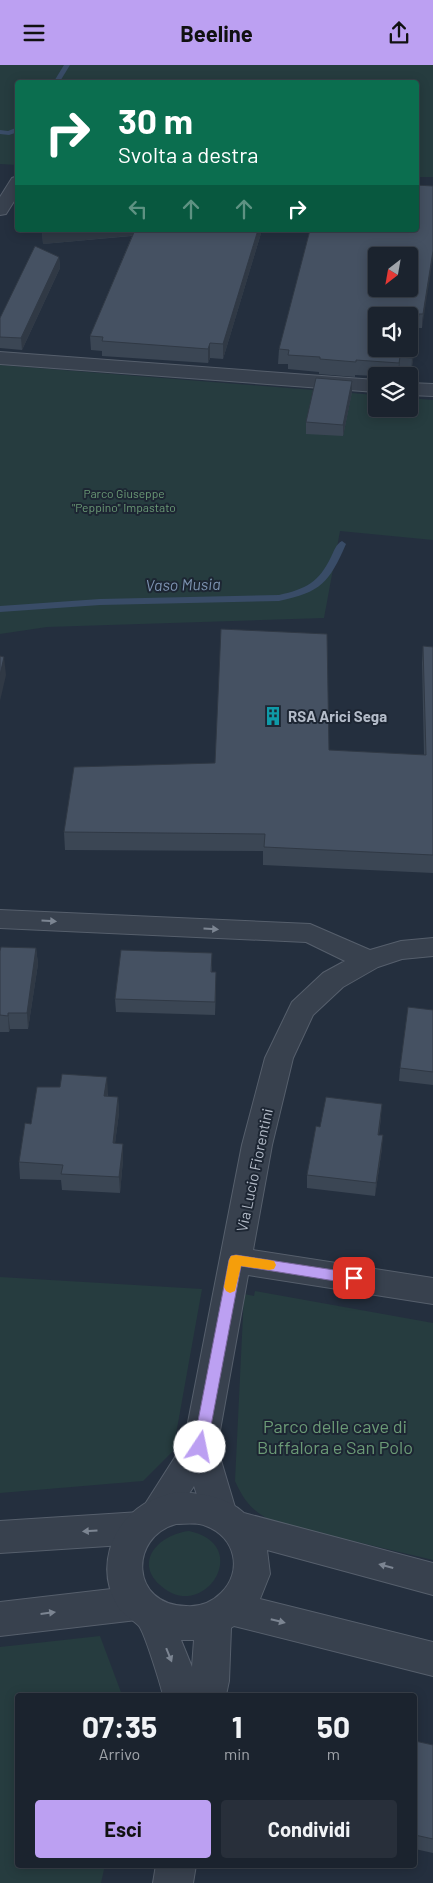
<!DOCTYPE html>
<html lang="it">
<style>
:root{--surface:#1b232e;--page:#282f3a;--text:#f1f3f6;--muted:#a0a4aa;--line:#39404a;--accent:#bca0f2}
body{margin:0;font-family:Barlow,sans-serif;background:var(--page);color:var(--text);height:100vh;display:flex;flex-direction:column;font-size:19px;white-space:nowrap}
*{box-sizing:border-box;margin:0}
p{font-size:16px;color:var(--muted)}
.icon{flex:none;width:28px;height:28px;fill:none;stroke:currentColor;stroke-width:2;stroke-linecap:round;stroke-linejoin:round}
.map{position:relative;flex:1;overflow:hidden}
.details{position:absolute;left:15px;top:1628px;width:402px;height:175px;display:flex;flex-direction:column;background:var(--surface);border-radius:5px;box-shadow:0 2px 12px #0003,0 0 0 1px var(--line)}
.details>*{flex:none}
.top-card{position:absolute;left:15px;top:15px;width:404px;height:152px;border-radius:5px;box-shadow:0 2px 12px #0003,0 0 0 1px var(--line);background:#0b6e4f;color:#fff;overflow:hidden}
.needle{width:32px;rotate:211deg}
.tools{position:absolute;left:368px;top:182px;display:grid;gap:10px}
.tools a{display:grid;place-items:center;width:50px;height:50px;border-radius:5px;background:var(--surface);box-shadow:0 2px 12px #0003,0 0 0 1px var(--line);font-size:25px}
.pin{position:absolute;display:grid;place-items:center;width:42px;height:42px;color:#fff;margin:-21px;border-radius:10px;box-shadow:0 2px 8px #0006}
.me{position:absolute;width:55px;margin:-28px;rotate:11deg;stroke-linejoin:round;filter:drop-shadow(0 0 4px #0008)}
.turn{display:flex;align-items:center;gap:18px;height:105px;padding:0 20px;font-size:22px}
.turn .icon{width:65px;height:65px;stroke-width:2.5}
.turn b{display:block;font-size:35px;line-height:42px}
.lanes{display:flex;align-items:center;height:48px;padding:0 20px;background:#0003;justify-content:center;gap:25px;direction:ltr}
.lanes .off{opacity:.35}
.eta{display:flex;justify-content:space-evenly;align-items:center;height:85px;text-align:center}
.eta b{font-size:30px;font-weight:700;line-height:35px}
.cta{display:flex;gap:10px;margin-top:auto;padding:10px 20px}
.cta a{flex:1;height:58px;border-radius:5px;background:var(--accent);color:#111;font-size:20px;font-weight:700;line-height:58px;text-align:center}
.cta a+a{background:var(--page);color:var(--text)}
header{display:flex;justify-content:space-between;align-items:center;height:65px;padding:0 20px;background:var(--accent);color:#111;font-size:22px;font-weight:700}
.map>svg:first-child{display:block}
.green{fill:#263c3f}
.lines{fill:none;stroke-linecap:round;stroke-linejoin:round}
.stream{fill:#394c67;fill-rule:evenodd}
.minor-casing{stroke:#565f6c;stroke-width:2}
.tertiary-casing{stroke:#565f6c;stroke-width:2}
.minor{fill:#38414e;fill-rule:evenodd}
.tertiary{fill:#38414e;fill-rule:evenodd}
.wall{fill:#3b4654}
.shaded-wall{fill:#303945}
.building{fill:#455162;stroke:#303945;fill-rule:evenodd}
.oneway{fill:#7c8592}
.route{fill:#bca0f2;stroke:#7a689d}
.slow{fill:#f59e0b}
.labels{text-anchor:middle;dominant-baseline:central;stroke-width:4;stroke-linejoin:round;paint-order:stroke}
.far-park-label{font-size:12px;fill:#6b9a76;stroke:#1d2633}
.poi-label{font-size:15px;font-weight:bold;fill:#b4bcc9;stroke:#1d2633;text-anchor:start}
.street-label{font-size:15px;fill:#b4bcc9;stroke:#1d2633}
.water-label{font-size:16px;font-style:italic;fill:#7c92b1;stroke:#1d2633}
.near-park-label{font-size:18px;fill:#6b9a76;stroke:#1d2633}
</style>
<header><svg class="icon" aria-label="menu" viewBox="0 0 24 24"><path d="M4 6h16M4 12h16M4 18h16"/></svg>Beeline<svg class="icon" aria-label="share" viewBox="0 0 24 24"><path d="M12 15V3M7 8l5-5 5 5M5 13v7h14v-7"/></svg></header>
<div class="map">
<svg width="433" height="1818" viewBox="0 0 433 1818">
<rect width="100%" height="100%" fill="#242f3e"/>
<g class="green">
<polygon points="0,0 433,0 433,112 418,112 416,115 416,18 18,18 17,100 0,99"/>
<polygon points="0,300 376,330 376,344 409,344 409,333 433,335 433,475 340,466 324,553 47,562 0,569"/>
<polygon points="0,1212 202,1224 173,1386 143,1416 0,1428"/>
<path d="M255 1226 433 1258V1495L273 1457C252 1445 245 1438 235 1416L244 1229 254 1231Z"/>
<path d="M189 1466C255 1480 203 1560 160 1520 133 1495 161 1469 189 1466Z"/>
<polygon points="100,1571 122,1630 18,1630 18,1800 105,1800 101,1818 0,1818 0,1582"/>
</g>
<g class="lines">
<g class="stream">
<polygon points="64,0 70,0 59,18 53,18"/>
<polygon points="18,62 18,67 9,70 0,69 0,65 8,66"/>
<path d="M342 476 346 479C329 518 321 527 279 536L100 540 0 547V541L100 534 279 530C306 524 319 517 331 492 334 486 336 479 342 476Z"/>
</g>
<g class="minor-casing">
<g id="minor">
<polygon points="18,111 18,130 6,149 0,150 0,132 12,113"/>
<polygon points="0,287 376,315 376,327 0,299"/>
<polygon points="409,318 433,319 433,331 409,330"/>
<polygon points="0,845 310,859 370,885 401,876 433,873 433,891 402,894 378,902 343,922 313,950 293,993 272,1080 253,1185 433,1213 433,1239 248,1210 217,1382 237,1449 231,1460 219,1465 207,1460 194,1421 168,1461 156,1465 151,1474 139,1479 0,1488 0,1456 140,1447 184,1378 242,1080 265,993 292,937 323,908 345,896 306,877 0,863"/>
<polygon points="137,1521 150,1526 155,1538 150,1550 137,1555 0,1571 0,1537"/>
</g>
</g>
<g class="tertiary-casing">
<g id="tertiary">
<path d="M176 1427C199 1428 226 1431 244 1448L433 1498V1530L267 1485 270 1509 260 1534 433 1577V1611L234 1561 231 1563 229 1616 226 1630H163C160 1618 145 1569 139 1561 132 1554 123 1550 117 1540 97 1505 109 1461 144 1439 153 1434 165 1430 176 1427ZM176 1459C186 1459 197 1457 206 1461 236 1472 243 1507 221 1528 211 1538 199 1542 186 1541 130 1540 129 1472 176 1459ZM181 1575H194L192 1602Z"/>
<polygon points="156,1800 196,1800 193,1818 153,1818"/>
</g>
</g>
<use href="#minor" class="minor"/>
<use href="#tertiary" class="tertiary"/>
</g>
<g class="wall">
<polygon points="433,121 422,263 418,263 411,308 399,307 398,311 376,311 355,310 355,312 319,309 319,307 288,304 288,299 278,299 279,284"/>
<polygon points="42,165 262,165 223,294 210,293 208,298 102,291 102,286 91,285 90,271 132,171 43,179"/>
<polygon points="59,192 60,203 22,285 0,283 0,253"/>
<polygon points="352,316 352,327 343,371 306,369 306,357"/>
<polygon points="423,581 433,582 433,808 263,800 263,786 65,785 64,767 215,698 329,685 424,690 422,598"/>
<polygon points="36,883 38,899 28,964 10,964 9,967 0,967 0,886"/>
<polygon points="212,901 212,907 216,920 215,950 116,947 115,934"/>
<polygon points="433,945 433,1020 399,1016 400,1003"/>
<polygon points="108,1028 108,1031 118,1032 119,1048 115,1078 123,1095 120,1128 62,1125 61,1115 20,1114 19,1097 31,1059"/>
<polygon points="381,1052 379,1070 382,1083 375,1131 307,1123 307,1110 320,1062"/>
<polygon points="415,1676 433,1680 433,1788 415,1784"/>
</g>
<g class="shaded-wall">
<polygon points="42,165 139,165 139,170 43,179"/>
<polygon points="258,165 262,165 223,294 223,279"/>
<polygon points="433,186 433,193 422,263 423,249"/>
<polygon points="59,192 60,203 22,285 21,273"/>
<polygon points="419,249 418,263 411,308 412,293"/>
<polygon points="210,278 210,293 208,298 208,284"/>
<polygon points="400,292 399,307 398,311 399,298"/>
<polygon points="352,316 352,327 343,371 343,360"/>
<polygon points="4,592 6,610 0,636 0,610"/>
<polygon points="36,883 38,899 28,964 27,948"/>
<polygon points="216,907 216,920 215,950 215,937"/>
<polygon points="8,948 10,964 9,967 8,951"/>
<polygon points="107,1012 108,1028 105,1047 104,1031"/>
<polygon points="118,1032 119,1048 113,1094 113,1078"/>
<polygon points="382,1039 381,1052 377,1083 378,1070"/>
<polygon points="383,1070 382,1083 375,1131 376,1118"/>
<polygon points="123,1079 123,1095 120,1128 119,1112"/>
</g>
<g class="building">
<path d="M416 120 433 121V186L423 249H419L412 293 400 292 399 298 356 295V297L320 294V292L288 290 289 285 279 284 310 165H416ZM376 191H409V224H376ZM376 251H409V284H376Z"/>
<polygon points="135,165 258,165 223,279 210,278 208,284 102,276 103,272 90,271"/>
<polygon points="35,181 59,192 21,273 0,272 0,253"/>
<polygon points="316,313 352,316 343,360 306,357"/>
<polygon points="221,564 327,569 329,685 426,690 423,581 433,582 433,790 264,782 265,769 64,767 74,702 215,698"/>
<polygon points="0,591 4,592 0,610"/>
<polygon points="1,882 36,883 27,948 8,948 8,951 0,950 0,886"/>
<polygon points="121,885 212,888 211,907 216,907 215,937 115,934"/>
<polygon points="408,942 433,945 433,1007 400,1003"/>
<polygon points="62,1009 107,1012 104,1031 118,1032 113,1078 123,1079 119,1112 61,1109 63,1100 19,1097 25,1058 31,1059 37,1022 60,1022"/>
<polygon points="326,1032 382,1039 378,1070 383,1070 376,1118 307,1110 316,1061 320,1062"/>
<polygon points="415,1676 433,1680 433,1774 415,1770"/>
</g>
<defs><path id="oneway-solid" d="M-6-.8H1V-3.2L6.5 0L1 3.2V.8H-6Z" transform="scale(1.25)"/></defs>
<g class="oneway">
<use href="#oneway-solid" transform="translate(49 856) rotate(3)"/>
<use href="#oneway-solid" transform="translate(211 864) rotate(3)"/>
<use href="#oneway-solid" transform="translate(90 1466) rotate(176)"/>
<use href="#oneway-solid" transform="translate(386 1501) rotate(-165)"/>
<use href="#oneway-solid" transform="translate(48 1548) rotate(-7)"/>
<use href="#oneway-solid" transform="translate(278 1556) rotate(14)"/>
<use href="#oneway-solid" transform="translate(169 1590) rotate(68)"/>
</g>
<polygon class="route" points="236,1190 354,1208 359,1210 361,1213 359,1217 354,1219 241,1201 207,1382 205,1387 200,1388 195,1387 193,1382 229,1195 231,1191"/>
<polygon class="slow" points="236,1190 269,1195 274,1196 276,1200 274,1204 269,1205 241,1201 235,1226 230,1228 226,1226 224,1222 229,1195 231,1191"/>
<defs>
<g id="building-bare" transform="scale(1.5)"><path d="M-4-6H4V6H1V3H-1V6H-4ZM-2.5-4.3h1.7v1.8h-1.7ZM.8-4.3h1.7v1.8H.8ZM-2.5-1h1.7V.8h-1.7ZM.8-1h1.7V.8H.8Z" fill="#0f9aa8" stroke="#1d2633" stroke-width="2.5" paint-order="stroke"/></g>
</defs>
<g fill-rule="evenodd">
<use href="#building-bare" x="273" y="651"/>
</g>
<g class="labels">
<g class="far-park-label">
<text x="124" y="428">Parco Giuseppe<tspan x="124" dy="14">"Peppino" Impastato</tspan></text>
</g>
<g class="poi-label">
<text x="288" y="651">RSA Arici Sega</text>
</g>
<g class="street-label">
<text transform="translate(254 1105) rotate(-78)">Via Lucio Fiorentini</text>
</g>
<g class="water-label">
<text transform="translate(183 519) rotate(-1)">Vaso Musia</text>
</g>
<g class="near-park-label">
<text x="335" y="1361">Parco delle cave di<tspan x="335" dy="21">Buffalora e San Polo</tspan></text>
</g>
</g>
</svg>
<div class="tools">
<a><svg class="needle" viewBox="-14 -14 28 28"><path d="M0-13l5 13h-10z" fill="#e53935"/><path d="M0 13l5-13h-10z" fill="#a0a4aa"/></svg></a>
<a><svg class="icon" aria-label="sound" viewBox="0 0 24 24"><path d="M4 9h4l5-4v14l-5-4H4zM17 9q2 3 0 6"/></svg></a>
<a><svg class="icon" aria-label="layers" viewBox="0 0 24 24"><path d="M12 4l9 5-9 5-9-5zM3 14l9 5 9-5"/></svg></a>
</div>
<div class="pin" style="left:354px;top:1213px;background:#d93025"><svg class="icon" aria-label="arrive" viewBox="0 0 24 24"><path d="M6 21V4h12l-3 4 3 4H6"/></svg></div>
<svg class="me" style="left:200px;top:1382px" viewBox="-20 -20 40 40"><circle r="19" fill="#fff"/><path d="M0-13L10 11 0 6-10 11z" fill="#bca0f2"/></svg>
<div class="top-card">
<div class="turn"><svg class="icon" aria-label="right" viewBox="0 0 24 24"><path d="M7 20v-9h11M14 6l5 5-5 5"/></svg><div><b>30 m</b>Svolta a destra</div></div>
<div class="lanes"><svg class="icon off" aria-label="left" viewBox="0 0 24 24"><path d="M17 20v-9H6M10 6l-5 5 5 5"/></svg><svg class="icon off" aria-label="ahead" viewBox="0 0 24 24"><path d="M12 20V5M6 11l6-6 6 6"/></svg><svg class="icon off" aria-label="ahead" viewBox="0 0 24 24"><path d="M12 20V5M6 11l6-6 6 6"/></svg><svg class="icon" aria-label="right" viewBox="0 0 24 24"><path d="M7 20v-9h11M14 6l5 5-5 5"/></svg></div>
</div>
<section class="details">
<div class="eta">
<div><b>07:35</b><p>Arrivo</p></div>
<div><b>1</b><p>min</p></div>
<div><b>50</b><p>m</p></div>
</div>
<div class="cta"><a>Esci</a><a>Condividi</a></div>
</section>
</div>
